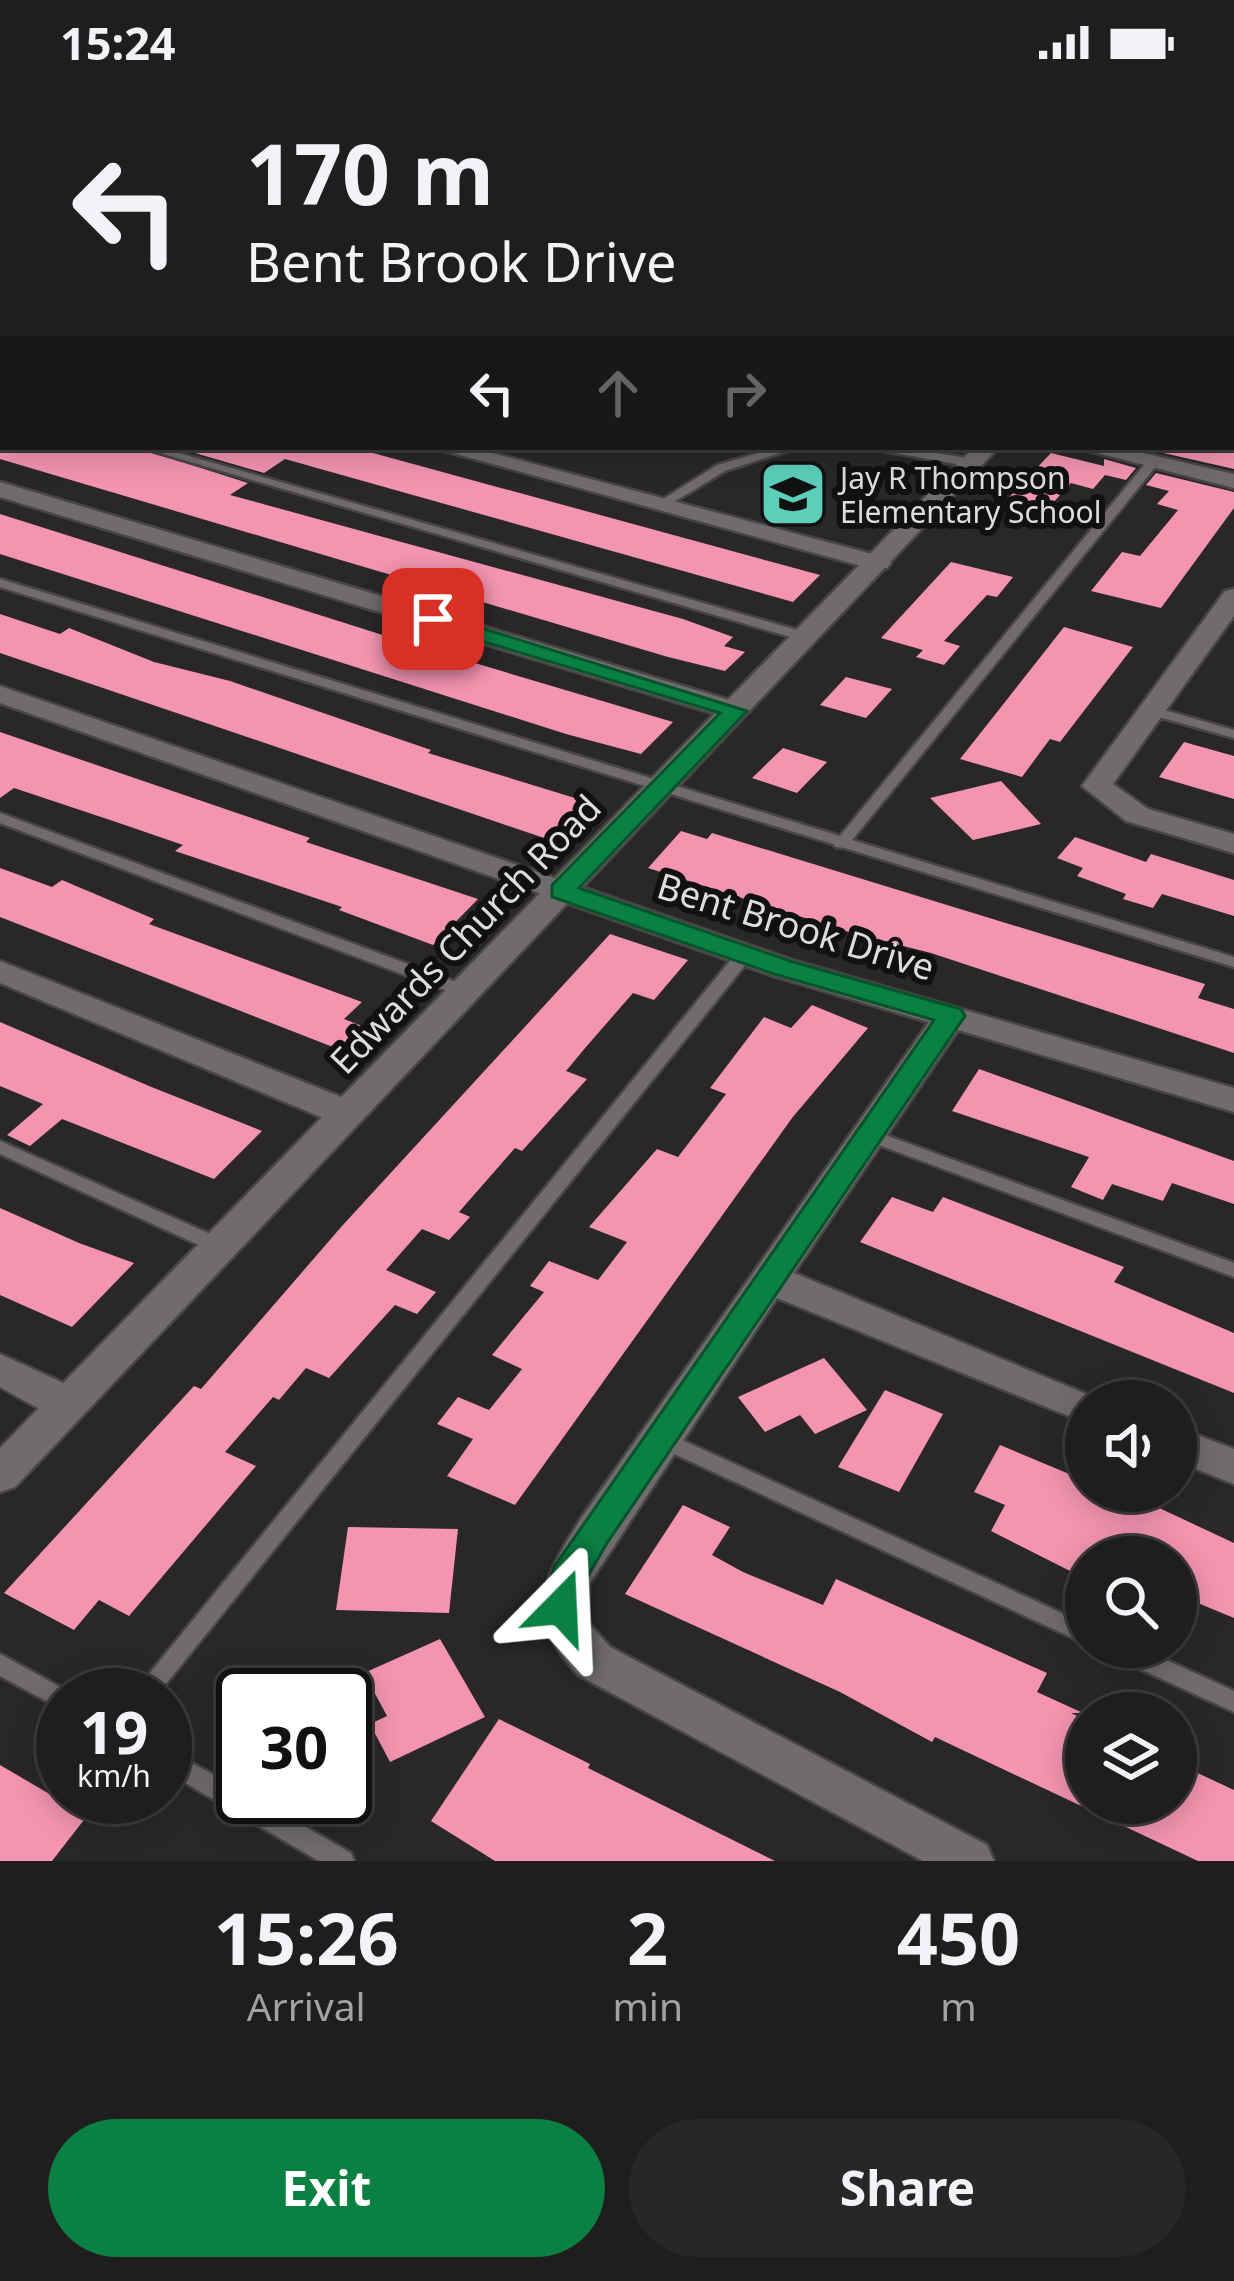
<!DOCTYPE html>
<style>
:root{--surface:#201d1e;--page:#282627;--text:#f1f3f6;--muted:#a2a2a4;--line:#3d3b3c;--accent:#0b8043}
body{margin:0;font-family:"Noto Sans",sans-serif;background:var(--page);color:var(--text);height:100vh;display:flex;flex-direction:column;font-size:45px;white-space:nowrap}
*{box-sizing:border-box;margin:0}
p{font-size:39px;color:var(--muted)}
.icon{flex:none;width:66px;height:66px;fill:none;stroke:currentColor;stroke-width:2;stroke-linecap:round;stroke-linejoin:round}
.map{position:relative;height:1777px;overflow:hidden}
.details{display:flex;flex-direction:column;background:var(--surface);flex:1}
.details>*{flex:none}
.hud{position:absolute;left:0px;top:0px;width:1236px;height:366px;box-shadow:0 6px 30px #0003,0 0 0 3px var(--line);background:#201d1e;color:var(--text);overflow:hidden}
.buttons{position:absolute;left:1065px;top:1296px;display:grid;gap:24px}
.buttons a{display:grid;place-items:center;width:132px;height:132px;border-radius:50%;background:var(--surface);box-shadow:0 6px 30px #0003,0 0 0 3px var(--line);font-size:60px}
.speed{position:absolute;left:36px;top:1584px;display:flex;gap:24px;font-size:60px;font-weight:700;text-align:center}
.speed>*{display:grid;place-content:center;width:156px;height:156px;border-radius:50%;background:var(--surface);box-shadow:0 6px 30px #0003,0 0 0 3px var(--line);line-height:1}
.speed small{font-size:30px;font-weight:400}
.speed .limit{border:6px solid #111;border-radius:18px;background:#fff;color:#111}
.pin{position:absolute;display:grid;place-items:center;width:102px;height:102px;color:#fff;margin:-51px;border-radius:24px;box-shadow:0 6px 18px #0006}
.me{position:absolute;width:132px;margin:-66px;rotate:21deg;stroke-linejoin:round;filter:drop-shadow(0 0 9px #0008)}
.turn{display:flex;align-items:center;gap:42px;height:252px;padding:0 48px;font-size:54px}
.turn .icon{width:156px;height:156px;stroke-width:2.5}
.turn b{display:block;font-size:84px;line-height:102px}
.lanes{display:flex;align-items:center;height:114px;padding:0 48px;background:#0003;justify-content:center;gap:60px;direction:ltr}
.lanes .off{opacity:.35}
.eta{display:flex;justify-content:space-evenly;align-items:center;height:204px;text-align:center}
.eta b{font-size:72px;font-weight:700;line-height:84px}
.cta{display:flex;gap:24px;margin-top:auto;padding:24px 48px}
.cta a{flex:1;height:138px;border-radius:72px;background:var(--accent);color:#fff;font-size:48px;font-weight:700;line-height:138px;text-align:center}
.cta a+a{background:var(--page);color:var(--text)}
.status{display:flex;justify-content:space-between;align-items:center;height:84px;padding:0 60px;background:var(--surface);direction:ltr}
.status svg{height:33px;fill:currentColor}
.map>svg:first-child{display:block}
.building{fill:#f394b1}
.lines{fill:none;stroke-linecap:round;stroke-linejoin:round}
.service-casing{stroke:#484546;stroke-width:5}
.minor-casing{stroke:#484546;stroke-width:5}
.tertiary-casing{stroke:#484546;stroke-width:5}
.secondary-casing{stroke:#484546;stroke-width:5}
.service{fill:#706c6d;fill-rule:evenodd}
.minor{fill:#706c6d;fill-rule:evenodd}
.tertiary{fill:#706c6d;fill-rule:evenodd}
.secondary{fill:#706c6d;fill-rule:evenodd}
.route{fill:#0b8043;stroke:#07532c;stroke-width:3}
.labels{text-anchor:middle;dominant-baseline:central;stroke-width:12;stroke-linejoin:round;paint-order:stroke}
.far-poi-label{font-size:30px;fill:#dedcdc;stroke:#121111;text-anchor:start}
.street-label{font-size:36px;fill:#dedcdc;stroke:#121111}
</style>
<div class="status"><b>15:24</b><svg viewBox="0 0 49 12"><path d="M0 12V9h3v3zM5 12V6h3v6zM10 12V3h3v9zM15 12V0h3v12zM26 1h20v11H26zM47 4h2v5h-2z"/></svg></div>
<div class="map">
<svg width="1234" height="1777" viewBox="0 0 1234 1777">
<rect width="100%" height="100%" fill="#2a2728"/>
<g class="building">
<polygon points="0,363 135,363 248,399 230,411 683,535 733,553 724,562 745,568 725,587 668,573 0,375"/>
<polygon points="174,363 351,363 820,491 793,518 285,375 264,389"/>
<polygon points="1137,363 1234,363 1234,385"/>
<polygon points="1051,369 1104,382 1104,375 1136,384 1126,396 1105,391 1093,405 1071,399 1039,434 999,424"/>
<polygon points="1156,389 1234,408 1234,424 1161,524 1091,507 1122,468 1140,472 1178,426 1157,420 1169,407 1146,401"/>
<polygon points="0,430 411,560 673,638 641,670 566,650 0,470"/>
<polygon points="951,478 1013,493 997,513 987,511 944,557 960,562 944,581 916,573 923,566 881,554"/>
<polygon points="0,530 60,550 69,544 154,578 230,597 431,666 428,669 588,718 550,756 0,569"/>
<polygon points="1064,543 1133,563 1060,658 1050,655 1022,693 960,675"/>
<polygon points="846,593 892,605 866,634 820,621"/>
<polygon points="0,648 310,754 306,758 478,815 433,861 339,826 342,823 175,767 183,761 119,739 14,704 0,714"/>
<polygon points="1184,658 1234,672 1234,715 1159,693"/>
<polygon points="783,664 827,678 797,709 752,694"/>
<polygon points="1001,697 1041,740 973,756 930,714"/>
<polygon points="681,747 707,755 712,749 1205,900 1198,914 1234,925 1234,969 931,869 852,849 648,784"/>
<polygon points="1075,753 1146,778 1151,770 1234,796 1234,832 1162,810 1153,824 1123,815 1126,810 1077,792 1083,784 1057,774"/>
<polygon points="0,784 52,803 62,796 154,835 149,840 362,918 344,935 362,942 338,965 0,833"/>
<polygon points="610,850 688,876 654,916 633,909 586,963 566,987 587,995 522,1067 515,1064 459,1128 470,1133 449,1156 422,1145 386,1186 436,1208 417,1230 395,1221 329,1294 306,1284 279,1316 273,1313 225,1368 256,1382 129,1532 99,1516 74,1546 4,1509 194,1302 201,1305 342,1142"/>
<polygon points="812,921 868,944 792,1034 515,1421 447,1392 473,1355 437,1340 458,1313 489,1326 522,1285 492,1271 544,1208 530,1202 549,1177 598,1196 627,1158 589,1143 657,1065 678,1073 726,1010 710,1004 764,933 791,944"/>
<polygon points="0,938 149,1002 262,1047 214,1095 62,1035 30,1062 7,1051 43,1020 0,1002"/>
<polygon points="979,985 1234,1077 1234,1120 1172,1099 1163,1117 1112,1100 1103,1116 1071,1103 1089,1073 952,1027"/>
<polygon points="892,1113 933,1128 943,1113 1124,1183 1114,1198 1234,1249 1234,1309 860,1158"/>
<polygon points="0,1124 79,1159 134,1179 72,1243 0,1211"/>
<polygon points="824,1274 867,1326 815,1350 800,1331 765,1348 738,1313"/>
<polygon points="885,1306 943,1330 899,1408 838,1383"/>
<polygon points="1000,1361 1086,1397 1086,1407 1123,1407 1234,1459 1234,1534 1176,1510 1176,1473 1086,1473 1086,1495 991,1447 1005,1421 974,1408"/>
<polygon points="683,1421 730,1443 712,1471 743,1488 823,1521 836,1495 1047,1589 1037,1608 1083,1629 1071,1629 1086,1636 1086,1719 1176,1719 1176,1679 1234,1706 1234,1777 1198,1777 935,1653 932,1658 840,1608 625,1510"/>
<polygon points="348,1443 458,1445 449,1529 336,1526"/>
<polygon points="440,1555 485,1633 390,1678 370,1640 387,1632 364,1589"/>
<polygon points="499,1635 590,1680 588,1684 775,1777 495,1777 431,1737"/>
<polygon points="0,1681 87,1732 52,1777 0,1777"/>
</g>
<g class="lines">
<g class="service-casing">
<g id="service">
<polygon points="12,0 23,0 19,3 8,3"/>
<polygon points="246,0 257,0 254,3 243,3"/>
<polygon points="698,0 712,0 717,3 703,3"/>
<polygon points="936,0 954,0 960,3 942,3"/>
<polygon points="1209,0 1218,0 1215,3 1206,3"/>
<polygon points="3,114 3,120 0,121 0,115"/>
<polygon points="1234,143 1234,150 1233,150 1233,143"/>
<rect x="1233" y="223" width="1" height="6"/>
<rect x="0" y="318" width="3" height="7"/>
<rect x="1233" y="325" width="1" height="7"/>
<polygon points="139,363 158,363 811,550 813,553 811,556 801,556"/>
<polygon points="780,363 799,363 725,387 664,424 656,424 654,421 717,381"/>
<polygon points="878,363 903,363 972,375 978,379 972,383 884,367"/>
<polygon points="1153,374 1159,378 1157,381 852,756 1234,873 1234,883 845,764 836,763 833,760 0,503 0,495 840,752 1149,375"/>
<polygon points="1150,622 1234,646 1234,654 1145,629 1143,626 1145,623"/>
<polygon points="0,729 470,903 472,907 464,912 458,911 0,739"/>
<polygon points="744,866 752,871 750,875 157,1611 132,1611 738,867"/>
<polygon points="869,1045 1234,1179 1234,1193 863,1055 860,1051 863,1047"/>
<polygon points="0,1057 226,1157 228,1162 226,1167 212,1167 0,1070"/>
<polygon points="662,1347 1086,1540 1086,1560 655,1361 652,1355 655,1349"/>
<polygon points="1104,1563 1138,1563 1234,1607 1234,1628 1107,1570"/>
<polygon points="0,1570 71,1609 72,1611 63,1611 63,1626 0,1592"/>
<polygon points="165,1664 243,1707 243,1713 253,1713 351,1769 354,1777 319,1777 165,1687"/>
</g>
</g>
<g class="minor-casing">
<g id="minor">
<polygon points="123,0 144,0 120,3"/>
<polygon points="358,0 379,0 355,3"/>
<polygon points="437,0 507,0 510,3 440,3"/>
<polygon points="855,0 875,0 852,3"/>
<polygon points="3,179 3,191 0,192 0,180"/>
<rect x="0" y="239" width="3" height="13"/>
<rect x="1233" y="259" width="1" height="14"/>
<polygon points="3,340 3,355 0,356 0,341"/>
<polygon points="431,363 470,363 887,474 891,479 887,484 869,484"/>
<polygon points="1074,363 1117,363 1234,390 1234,404"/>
<polygon points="0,398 746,621 750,627 736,635 726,633 0,413"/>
<polygon points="1234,505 1234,532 1113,700 1148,725 1234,750 1234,769 1126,737 1082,702 1225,507"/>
<path d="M0 602 795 877 1234 1004V1028L958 946 794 1189 1103 1317H1086V1339L777 1214 589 1500 588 1538 610 1563 987 1761 994 1777H923L578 1591C523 1532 541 1498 580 1436L929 938 771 891 0 619Z"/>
<polygon points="0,877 359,1020 364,1029 359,1038 333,1038 0,899"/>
<path d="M0 1270 83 1308 89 1319 83 1330C55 1339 25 1316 0 1303Z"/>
<polygon points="1176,1343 1234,1365 1234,1400 1176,1377"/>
</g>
</g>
<g class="tertiary-casing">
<g id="tertiary">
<polygon points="1234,103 1234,115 1233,116 1233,104"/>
<polygon points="974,363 999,363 15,1403 0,1408 0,1364"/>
</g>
</g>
<g class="secondary-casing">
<g id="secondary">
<polygon points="1056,0 1088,0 1091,3 1059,3"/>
<polygon points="1136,0 1169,0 1172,3 1139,3"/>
<rect x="1233" y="24" width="1" height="10"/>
</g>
</g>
<use href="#service" class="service"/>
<use href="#minor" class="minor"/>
<use href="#tertiary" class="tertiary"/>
<use href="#secondary" class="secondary"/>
</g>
<polygon class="route" points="425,531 440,531 747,627 579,804 793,878 961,925 965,932 607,1459 585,1497 574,1534 561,1538 548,1534 543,1523 554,1483 934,936 774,890 552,813 552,801 720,629 425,540"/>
<defs>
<g id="school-square" transform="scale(3.45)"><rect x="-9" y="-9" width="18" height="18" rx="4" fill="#5cceba" stroke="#121111"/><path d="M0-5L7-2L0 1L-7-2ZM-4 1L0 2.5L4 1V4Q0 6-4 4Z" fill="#111"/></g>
</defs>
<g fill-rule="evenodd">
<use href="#school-square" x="793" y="410"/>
</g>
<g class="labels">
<g class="far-poi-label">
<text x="840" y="393">Jay R Thompson<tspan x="840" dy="34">Elementary School</tspan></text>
</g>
<g class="street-label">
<text transform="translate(796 842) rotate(17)">Bent Brook Drive</text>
<text transform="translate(465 850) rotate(-46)">Edwards Church Road</text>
</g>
</g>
</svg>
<div class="buttons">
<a><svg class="icon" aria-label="sound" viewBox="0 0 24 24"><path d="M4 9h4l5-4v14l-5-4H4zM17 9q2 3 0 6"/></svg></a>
<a><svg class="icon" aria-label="search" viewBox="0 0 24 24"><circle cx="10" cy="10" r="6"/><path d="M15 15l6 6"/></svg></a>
<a><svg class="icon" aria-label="layers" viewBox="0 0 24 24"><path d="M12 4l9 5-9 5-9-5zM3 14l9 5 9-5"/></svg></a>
</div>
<div class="speed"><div>19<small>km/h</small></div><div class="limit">30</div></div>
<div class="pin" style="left:433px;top:535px;background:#d93025"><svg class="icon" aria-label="arrive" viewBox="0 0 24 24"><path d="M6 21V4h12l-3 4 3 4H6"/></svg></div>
<svg class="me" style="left:561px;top:1523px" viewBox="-20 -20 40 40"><path d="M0-17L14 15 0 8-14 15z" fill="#0b8043" stroke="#fff" stroke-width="4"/></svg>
<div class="hud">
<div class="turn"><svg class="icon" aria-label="left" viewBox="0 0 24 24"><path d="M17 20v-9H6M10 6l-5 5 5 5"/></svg><div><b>170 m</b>Bent Brook Drive</div></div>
<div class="lanes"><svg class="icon" aria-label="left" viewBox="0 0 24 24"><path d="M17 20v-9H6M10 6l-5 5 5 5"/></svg><svg class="icon off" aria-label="ahead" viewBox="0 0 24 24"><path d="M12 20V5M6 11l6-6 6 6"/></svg><svg class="icon off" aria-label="right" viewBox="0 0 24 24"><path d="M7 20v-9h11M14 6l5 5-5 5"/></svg></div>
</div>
</div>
<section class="details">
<div class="eta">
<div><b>15:26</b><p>Arrival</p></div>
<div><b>2</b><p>min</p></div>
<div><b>450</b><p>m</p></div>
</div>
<div class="cta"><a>Exit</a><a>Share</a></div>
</section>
